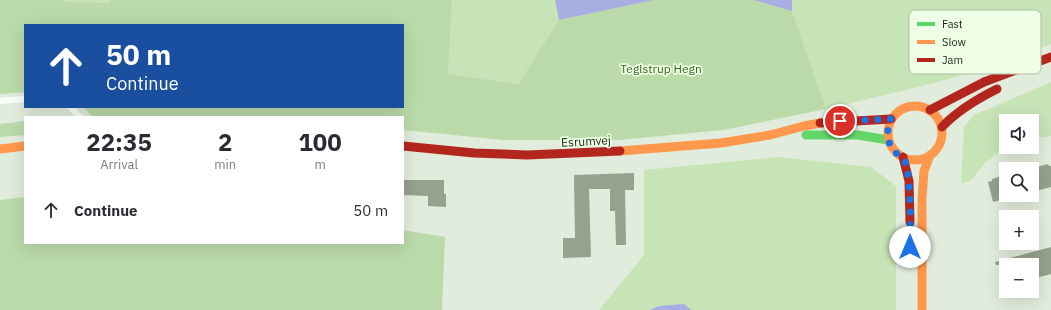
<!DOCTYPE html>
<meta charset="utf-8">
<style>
:root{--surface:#fff;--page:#f7f7f7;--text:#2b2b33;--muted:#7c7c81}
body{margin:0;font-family:"IBM Plex Sans",sans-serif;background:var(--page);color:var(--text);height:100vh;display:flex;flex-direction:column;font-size:15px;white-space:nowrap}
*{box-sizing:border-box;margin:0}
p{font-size:13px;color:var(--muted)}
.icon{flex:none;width:22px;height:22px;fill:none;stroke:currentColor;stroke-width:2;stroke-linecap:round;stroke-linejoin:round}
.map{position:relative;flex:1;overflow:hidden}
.side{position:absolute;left:24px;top:116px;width:380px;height:128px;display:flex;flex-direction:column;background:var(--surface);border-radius:0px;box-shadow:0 4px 16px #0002}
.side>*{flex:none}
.top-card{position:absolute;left:24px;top:24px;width:380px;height:84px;border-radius:0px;box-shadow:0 4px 16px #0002;background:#1a4fa0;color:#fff;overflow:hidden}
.tools{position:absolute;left:999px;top:114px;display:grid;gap:8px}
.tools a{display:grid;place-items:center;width:40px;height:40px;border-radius:0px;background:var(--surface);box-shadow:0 4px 16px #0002;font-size:20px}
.pin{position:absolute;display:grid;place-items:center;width:34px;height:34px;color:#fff;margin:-17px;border:2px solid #fff;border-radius:50%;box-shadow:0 1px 4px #0007}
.me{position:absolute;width:44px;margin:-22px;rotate:0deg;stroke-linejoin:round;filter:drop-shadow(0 0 3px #0008)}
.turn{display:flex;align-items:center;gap:14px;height:84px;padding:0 16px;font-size:18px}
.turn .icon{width:52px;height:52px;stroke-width:2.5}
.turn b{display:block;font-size:28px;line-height:34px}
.eta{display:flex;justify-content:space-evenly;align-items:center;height:68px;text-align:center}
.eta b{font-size:24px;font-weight:800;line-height:28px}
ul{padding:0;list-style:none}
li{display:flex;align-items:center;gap:12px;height:52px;padding:0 16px}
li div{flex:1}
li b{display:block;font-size:15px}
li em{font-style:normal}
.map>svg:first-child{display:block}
.green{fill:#c6e4b6}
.forest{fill:#badaa9}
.water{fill:#a8aee1}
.building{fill:#95a28d}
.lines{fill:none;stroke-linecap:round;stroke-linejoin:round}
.lane{stroke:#fafcfa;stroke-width:6}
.fast{stroke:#63d668;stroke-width:9}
.slow{stroke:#ff974d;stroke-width:9}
.jam{stroke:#b3261e;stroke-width:9}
.route{stroke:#1a73e8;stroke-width:7;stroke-dasharray:0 12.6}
.labels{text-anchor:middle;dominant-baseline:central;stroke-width:3.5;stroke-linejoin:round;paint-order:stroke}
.park-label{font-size:12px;fill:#396519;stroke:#eeffe6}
.street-label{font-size:12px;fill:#1c2318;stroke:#eeffe6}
.key{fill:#eeffe6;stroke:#afbda8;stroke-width:1}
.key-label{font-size:11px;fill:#1c2318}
</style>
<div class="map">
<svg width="1051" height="310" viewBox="0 0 1051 310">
<rect width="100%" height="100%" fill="#e1ecdc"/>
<g class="green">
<polygon points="63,0 110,0 112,3 68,2"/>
<polygon points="452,0 555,0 559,20 518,84 448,74"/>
<polygon points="792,0 1051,0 1051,44 991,67 922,86 826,109 792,11"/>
<polygon points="1051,82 1051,136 1032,139 1032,121 1006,121 1006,147 1009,147 1002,150 986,162 971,180 961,184 964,127 974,115"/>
<polygon points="779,157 871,167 896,186 896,310 599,310 644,255 644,170"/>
</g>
<g class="forest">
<polygon points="0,0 63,0 68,2 111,3 110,0 452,0 448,74 518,84 559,20 654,0 753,0 792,11 826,109 723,130 619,140 503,140 403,130 403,117 92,117 84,107 403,107 403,25 25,25 25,92 0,94"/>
<polygon points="25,121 25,135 0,137 0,124"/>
<polygon points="25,197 25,243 403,243 403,230 445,237 442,310 0,310 0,200"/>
</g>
<g class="water">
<polygon points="555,0 654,0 559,20"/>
<polygon points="753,0 792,0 792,11"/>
<polygon points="684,304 691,310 649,310 659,306"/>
</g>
<g class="building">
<polygon points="1048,164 1049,166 1051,166 1051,187 1032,192 1032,168"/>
<polygon points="634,173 634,190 625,190 626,245 616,245 615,211 610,211 610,189 589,189 591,257 563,258 563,238 575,238 574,175"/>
<polygon points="1006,175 1006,199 993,202 988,182 992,181 992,179"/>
<polygon points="403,180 444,180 444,194 446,194 446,207 428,206 428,196 403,195"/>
<polygon points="1051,247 1051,274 1032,279 1032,265 996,265 995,262"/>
</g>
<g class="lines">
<g class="lane">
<polyline points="0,101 25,99"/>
<polyline points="70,107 80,117"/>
</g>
<polyline class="fast" points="806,135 858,135 888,140"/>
<g class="slow">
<circle cx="915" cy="133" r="27"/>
<polyline points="0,149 25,146"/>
<polyline points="620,151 721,143 770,135 804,126 820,123"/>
<polyline points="922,310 922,199 924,171 930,155"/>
</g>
<g class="jam">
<polyline points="930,110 984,82 1051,57"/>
<polyline points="820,123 891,119"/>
<path d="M942 127C958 110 977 99 997 89"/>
<polyline points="403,146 474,153 527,155 620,151"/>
<polyline points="903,157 909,181 910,222"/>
</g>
</g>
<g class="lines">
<path class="route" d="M840 121 891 119C886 130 886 143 896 153 901 157 905 159 907 167 908 172 908 179 909 185 911 206 910 226 910 247"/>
</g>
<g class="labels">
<g class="park-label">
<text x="661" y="68">Teglstrup Hegn</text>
</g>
<g class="street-label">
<text transform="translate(586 141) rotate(-3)">Esrumvej</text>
</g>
</g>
<rect x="909" y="10" width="132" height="64" rx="6" class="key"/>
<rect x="917" y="22" width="18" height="4" fill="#63d668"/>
<rect x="917" y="40" width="18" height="4" fill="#ff974d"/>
<rect x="917" y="58" width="18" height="4" fill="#b3261e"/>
<g class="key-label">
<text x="942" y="28">Fast</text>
<text x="942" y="46">Slow</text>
<text x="942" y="64">Jam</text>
</g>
</svg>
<div class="tools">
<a><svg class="icon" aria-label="sound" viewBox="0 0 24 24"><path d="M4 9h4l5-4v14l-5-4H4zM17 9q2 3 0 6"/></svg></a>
<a><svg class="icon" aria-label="search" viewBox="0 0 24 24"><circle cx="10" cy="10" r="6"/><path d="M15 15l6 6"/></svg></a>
<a>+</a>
<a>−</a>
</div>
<div class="pin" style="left:840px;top:121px;background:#d93025"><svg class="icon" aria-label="arrive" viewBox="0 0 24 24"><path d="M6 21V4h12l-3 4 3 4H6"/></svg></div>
<svg class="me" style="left:910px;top:247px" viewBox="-20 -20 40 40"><circle r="19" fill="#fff"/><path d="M0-13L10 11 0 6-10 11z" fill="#1a73e8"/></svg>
<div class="top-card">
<div class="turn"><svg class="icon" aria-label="ahead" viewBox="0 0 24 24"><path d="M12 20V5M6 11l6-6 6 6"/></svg><div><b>50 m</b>Continue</div></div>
</div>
<section class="side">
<div class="eta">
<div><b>22:35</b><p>Arrival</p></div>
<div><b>2</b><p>min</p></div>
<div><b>100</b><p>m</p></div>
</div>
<ul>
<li><svg class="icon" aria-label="ahead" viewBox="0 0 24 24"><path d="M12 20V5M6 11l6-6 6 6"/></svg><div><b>Continue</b></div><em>50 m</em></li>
</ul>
</section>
</div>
